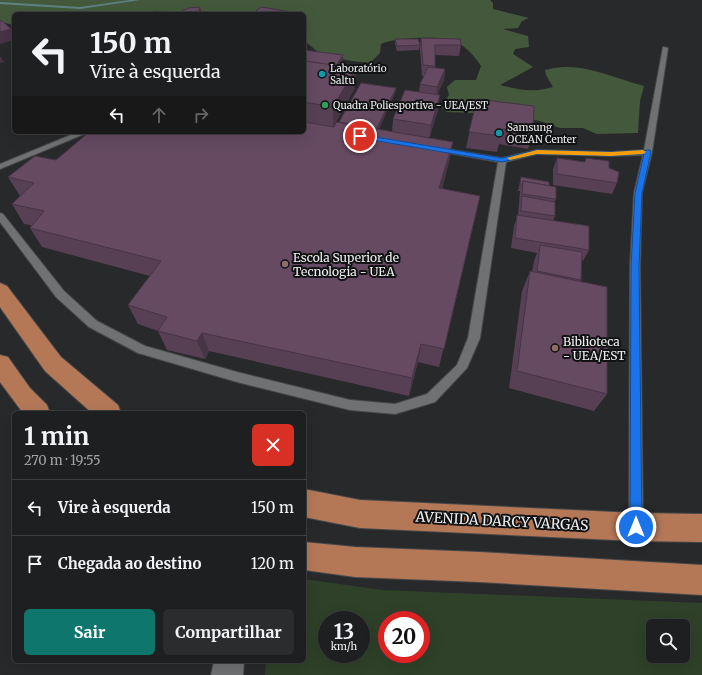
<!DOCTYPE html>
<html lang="pt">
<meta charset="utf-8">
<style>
:root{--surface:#1e1f20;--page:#2b2c2d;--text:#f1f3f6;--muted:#a1a2a5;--line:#3c3d3e;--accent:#0f766e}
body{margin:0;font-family:Merriweather,serif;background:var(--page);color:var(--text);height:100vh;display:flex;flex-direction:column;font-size:15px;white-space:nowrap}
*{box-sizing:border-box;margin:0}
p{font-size:13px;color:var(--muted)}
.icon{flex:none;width:22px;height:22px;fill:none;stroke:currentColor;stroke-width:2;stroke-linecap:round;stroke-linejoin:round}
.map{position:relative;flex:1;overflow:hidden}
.drawer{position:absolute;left:12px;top:411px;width:294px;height:252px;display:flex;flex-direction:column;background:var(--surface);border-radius:6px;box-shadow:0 4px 16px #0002,0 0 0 1px var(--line)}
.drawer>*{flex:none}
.hud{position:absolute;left:12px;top:12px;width:294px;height:122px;border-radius:6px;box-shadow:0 4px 16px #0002,0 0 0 1px var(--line);background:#1e1f20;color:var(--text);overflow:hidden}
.tools{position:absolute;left:646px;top:619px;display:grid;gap:8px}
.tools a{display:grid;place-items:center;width:44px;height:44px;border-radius:6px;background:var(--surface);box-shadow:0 4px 16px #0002,0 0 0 1px var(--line);font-size:20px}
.speed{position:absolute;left:318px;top:611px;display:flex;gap:8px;font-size:20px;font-weight:700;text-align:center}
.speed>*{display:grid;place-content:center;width:52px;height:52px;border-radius:50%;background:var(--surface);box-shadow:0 4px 16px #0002,0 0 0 1px var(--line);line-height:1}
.speed small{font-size:10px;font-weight:400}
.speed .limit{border:6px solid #d22;background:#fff;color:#111}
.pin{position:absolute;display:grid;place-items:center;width:34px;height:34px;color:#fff;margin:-17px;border:2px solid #fff;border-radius:50%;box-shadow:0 1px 4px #0007}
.me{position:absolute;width:44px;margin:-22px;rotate:0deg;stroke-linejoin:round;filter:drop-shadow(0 0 3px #0008)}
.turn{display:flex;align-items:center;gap:14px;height:84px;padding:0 12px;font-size:18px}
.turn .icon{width:52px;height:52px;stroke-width:2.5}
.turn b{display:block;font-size:28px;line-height:34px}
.lanes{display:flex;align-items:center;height:38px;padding:0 12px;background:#0003;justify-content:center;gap:20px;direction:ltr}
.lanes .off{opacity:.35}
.round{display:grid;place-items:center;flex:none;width:42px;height:42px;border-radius:6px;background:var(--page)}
.head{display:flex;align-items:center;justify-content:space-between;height:68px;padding:0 12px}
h1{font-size:24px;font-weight:700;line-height:30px}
.primary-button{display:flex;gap:8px;margin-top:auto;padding:8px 12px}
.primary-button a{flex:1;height:46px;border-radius:6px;background:var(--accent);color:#fff;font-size:16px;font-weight:700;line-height:46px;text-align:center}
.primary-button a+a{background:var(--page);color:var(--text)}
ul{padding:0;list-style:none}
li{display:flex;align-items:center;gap:12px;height:56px;padding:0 12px;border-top:1px solid var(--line)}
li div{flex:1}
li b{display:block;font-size:15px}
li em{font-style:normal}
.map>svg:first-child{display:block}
.green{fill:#2f4128;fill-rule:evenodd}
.forest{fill:#44593c}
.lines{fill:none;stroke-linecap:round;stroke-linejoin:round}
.stream{fill:#608285;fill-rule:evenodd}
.lane-casing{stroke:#464749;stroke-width:2}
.street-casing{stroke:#464749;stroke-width:2}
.primary-casing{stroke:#464749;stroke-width:2}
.lane{fill:#707173;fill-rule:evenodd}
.street{fill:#707173;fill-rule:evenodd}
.primary{fill:#b47857;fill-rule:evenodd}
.wall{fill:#574054}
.shaded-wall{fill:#473445}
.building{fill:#654a62;stroke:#473445}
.route{fill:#1a73e8;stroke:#114b97}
.slow{fill:#f59e0b}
.culture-dot{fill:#0f9aa8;stroke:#111213;stroke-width:1.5}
.leisure-dot{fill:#2e9e5b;stroke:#111213;stroke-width:1.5}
.education-dot{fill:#8d6e63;stroke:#111213;stroke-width:1.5}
.labels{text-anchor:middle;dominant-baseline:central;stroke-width:4;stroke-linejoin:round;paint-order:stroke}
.far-poi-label{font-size:10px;fill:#eeeeef;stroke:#111213;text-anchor:start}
.poi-label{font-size:12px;fill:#eeeeef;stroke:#111213;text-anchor:start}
.near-street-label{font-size:14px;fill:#eeeeef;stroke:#111213}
</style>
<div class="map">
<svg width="702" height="675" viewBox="0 0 702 675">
<rect width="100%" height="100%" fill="#28292b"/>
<path class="green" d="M304 579 382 590 702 603V675H265L266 661H304ZM327 620H361V654H327ZM387 620H421V654H387ZM653 626H683V656H653Z"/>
<path class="forest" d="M0 0H490L493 3V9L529 18 522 21 518 28 503 29 528 36 529 47 515 49 513 54 533 67 500 85C520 90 532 93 553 87L546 75 545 70C580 60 610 77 644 86L640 101 638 133 597 134 583 128H560L540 121 497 114 447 112 441 107 449 95 447 87 455 80H476L481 66C475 56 463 43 451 40 436 36 395 37 381 44L380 53 370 63C352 61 333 59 317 51 312 48 310 44 304 42V14H14V25L0 22Z"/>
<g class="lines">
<polygon class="stream" points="130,0 140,0 80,9 0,4 0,2 80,7"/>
<g class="lane-casing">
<g id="lane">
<polygon points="663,47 668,48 652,152 642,193 640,267 643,527 641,532 636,534 631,532 629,527 630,267 634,193 643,155 611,156 537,154 506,162 480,338 467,368 435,402 395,414 350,410 237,382 138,353 89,327 56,297 0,222 0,213 3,214 64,291 97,321 145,346 237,372 350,400 395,404 427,394 457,365 468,338 498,162 437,151 433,149 434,147 502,158 537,150 611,152 644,150"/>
<polygon points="78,132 89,132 0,169 0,164"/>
</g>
</g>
<g class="street-casing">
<polygon id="street" points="214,661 244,661 243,675 211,675"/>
</g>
<g class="primary-casing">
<g id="primary">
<polygon points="0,283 7,286 61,357 118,405 121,413 92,413 45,371 0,307"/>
<polygon points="0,355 8,357 30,388 47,405 50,413 23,413 0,382"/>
<polygon points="304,489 360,500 636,513 702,514 702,542 636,541 360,528 304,517"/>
<polygon points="304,542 355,547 479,552 702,565 702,595 479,582 355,577 304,570"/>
</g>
</g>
<use href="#lane" class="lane"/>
<use href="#street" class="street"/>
<use href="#primary" class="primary"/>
</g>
<g class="wall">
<polygon points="421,38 461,45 459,56 435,55 435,68 445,69 444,80 437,95 438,110 429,138 453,142 449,162 442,189 480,196 439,367 418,362 409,396 209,351 205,359 167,350 158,331 138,324 128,305 150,276 42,247 30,228 31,225 24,224 12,204 20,196 8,177 56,160 304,132 304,50 343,67 356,68 355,88 333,127 339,123 339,122 396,88 395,93 379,129 392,132 393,119 419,92 420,84 424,76 422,76 420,48"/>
<polygon points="395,39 420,45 419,50 397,51 395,44"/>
<polygon points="477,99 533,133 528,149 499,144 497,152 466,148"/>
<polygon points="557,158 585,162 586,158 609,168 617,183 612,194 553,185 553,169"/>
<polygon points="521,177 549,186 556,199 555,201 555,216 553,221 589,250 583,261 582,260 581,280 580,282 607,394 594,411 509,388 522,291 530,271 532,272 534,261 537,253 511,248 514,226 518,215 520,191 518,191"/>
</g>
<g class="shaded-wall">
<polygon points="200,7 202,14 198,14"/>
<polygon points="11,29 14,35 14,40 0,44 0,32"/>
<polygon points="343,55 343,70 335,68"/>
<polygon points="0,57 1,57 4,62 0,63"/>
<polygon points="356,68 355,88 333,127 333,107"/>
<polygon points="445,69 444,80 436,97 437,87"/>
<polygon points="396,88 395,93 377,133 377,128"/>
<polygon points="440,95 438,110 429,140 431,125"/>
<polygon points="453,142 449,162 436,208 439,188"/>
<polygon points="202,333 209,351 205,359 197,341"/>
<polygon points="421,344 418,362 409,396 412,378"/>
</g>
<g class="building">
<polygon points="200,7 198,14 152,14 154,11 182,12 183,10 187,9 188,8"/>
<polygon points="261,7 298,13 297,14 252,14"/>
<polygon points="1,20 11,29 0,32 0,21"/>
<polygon points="421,38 460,39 461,45 435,45 435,66 423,65"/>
<polygon points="395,39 418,39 420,45 397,46"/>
<polygon points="304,50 343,55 336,66 304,61"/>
<polygon points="304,61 356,68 333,107 304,102"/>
<polygon points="428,67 445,69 437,87 420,84"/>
<polygon points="361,83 396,88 377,128 339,122"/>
<polygon points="405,90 440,95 431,125 393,119"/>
<polygon points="477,99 534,106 533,133 502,129 501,136 469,132"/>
<polygon points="304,122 334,127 336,122 453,142 439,188 480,196 444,349 421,344 412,378 202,333 197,341 158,331 167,317 128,305 161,261 30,228 44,211 12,204 34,183 8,177 35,156 56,160 89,132 304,132"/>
<polygon points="557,158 585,162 586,158 609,161 609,168 619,172 617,183 557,174"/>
<polygon points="521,177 549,182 549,186 523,181 522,186 520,185"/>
<polygon points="523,181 556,187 556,199 522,194"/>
<polygon points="522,196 555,202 555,216 521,211"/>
<polygon points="517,215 589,226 589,250 515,238"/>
<polygon points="540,245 582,252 581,280 537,271"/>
<polygon points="530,271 607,287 607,394 517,371"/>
</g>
<polygon class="route" points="357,134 502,158 537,150 611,152 650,150 651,152 642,193 639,267 642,527 640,532 636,533 632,532 630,527 631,267 635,193 644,154 611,156 537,154 502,162 360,138 356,136"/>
<polygon class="slow" points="537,150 611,152 643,150 646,152 643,154 611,156 537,154 510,160 507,158"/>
<g class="culture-dot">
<circle cx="322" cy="74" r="4"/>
<circle cx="499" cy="133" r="4"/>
</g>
<circle class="leisure-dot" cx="325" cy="105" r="4"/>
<g class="education-dot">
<circle cx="285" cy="264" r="4"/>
<circle cx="555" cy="348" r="4"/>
</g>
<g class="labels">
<g class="far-poi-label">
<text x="330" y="68">Laboratório<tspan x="330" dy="12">Saltu</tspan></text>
<text x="333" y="105">Quadra Poliesportiva - UEA/EST</text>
<text x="507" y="127">Samsung<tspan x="507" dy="12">OCEAN Center</tspan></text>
</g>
<g class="poi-label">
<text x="293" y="257">Escola Superior de<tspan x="293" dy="14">Tecnologia - UEA</tspan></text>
<text x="563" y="341">Biblioteca<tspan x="563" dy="14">- UEA/EST</tspan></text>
</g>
<g class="near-street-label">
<text transform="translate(502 521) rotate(3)">AVENIDA DARCY VARGAS</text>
</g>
</g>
</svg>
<div class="tools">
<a><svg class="icon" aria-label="search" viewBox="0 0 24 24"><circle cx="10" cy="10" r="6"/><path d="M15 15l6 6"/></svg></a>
</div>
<div class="speed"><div>13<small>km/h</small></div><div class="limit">20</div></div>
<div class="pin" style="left:360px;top:136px;background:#d93025"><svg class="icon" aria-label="arrive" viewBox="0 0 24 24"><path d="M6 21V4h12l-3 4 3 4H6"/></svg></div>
<svg class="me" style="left:636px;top:527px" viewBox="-20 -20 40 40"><circle r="17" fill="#1a73e8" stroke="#fff" stroke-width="3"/><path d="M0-11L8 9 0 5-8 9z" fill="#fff"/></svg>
<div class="hud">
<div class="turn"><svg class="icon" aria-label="left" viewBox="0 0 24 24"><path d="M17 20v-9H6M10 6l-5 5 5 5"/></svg><div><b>150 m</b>Vire à esquerda</div></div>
<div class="lanes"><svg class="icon" aria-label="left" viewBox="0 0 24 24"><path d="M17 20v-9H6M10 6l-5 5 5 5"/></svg><svg class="icon off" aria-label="ahead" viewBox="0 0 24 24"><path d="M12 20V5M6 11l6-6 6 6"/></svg><svg class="icon off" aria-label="right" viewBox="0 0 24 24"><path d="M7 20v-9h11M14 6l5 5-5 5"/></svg></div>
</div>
<section class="drawer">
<div class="head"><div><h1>1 min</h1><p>270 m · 19:55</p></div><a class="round" style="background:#d93025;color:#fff"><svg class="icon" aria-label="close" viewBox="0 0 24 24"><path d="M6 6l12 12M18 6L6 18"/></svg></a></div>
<ul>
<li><svg class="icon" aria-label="left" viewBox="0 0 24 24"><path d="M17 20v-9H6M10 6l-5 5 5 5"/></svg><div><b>Vire à esquerda</b></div><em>150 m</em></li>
<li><svg class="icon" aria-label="arrive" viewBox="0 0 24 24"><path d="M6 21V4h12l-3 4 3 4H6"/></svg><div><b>Chegada ao destino</b></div><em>120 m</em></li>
</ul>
<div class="primary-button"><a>Sair</a><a>Compartilhar</a></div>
</section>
</div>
